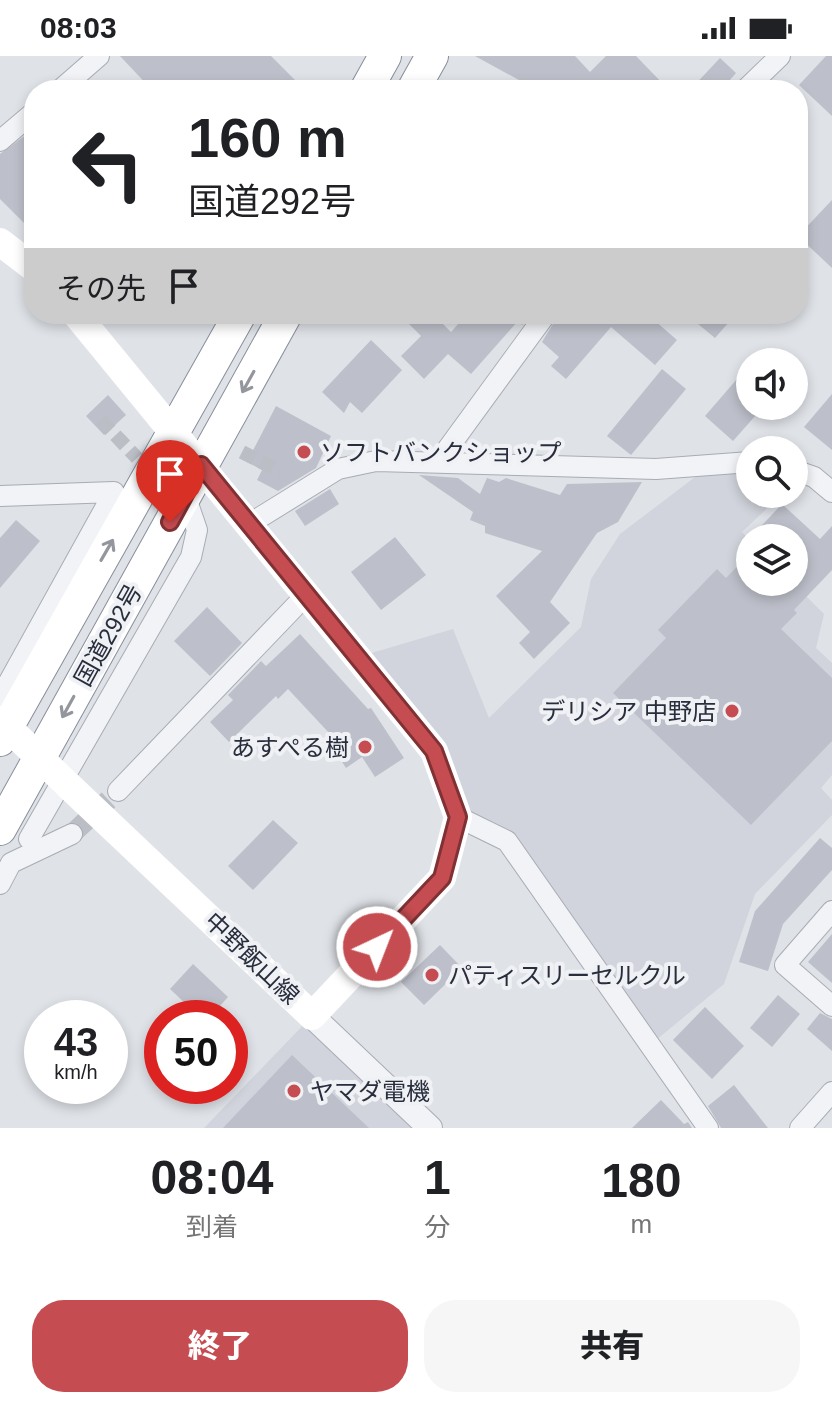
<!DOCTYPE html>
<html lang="ja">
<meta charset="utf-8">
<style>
:root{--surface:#fff;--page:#f6f6f6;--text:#202124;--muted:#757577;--accent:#c54c50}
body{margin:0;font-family:Arial,"Noto Sans JP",sans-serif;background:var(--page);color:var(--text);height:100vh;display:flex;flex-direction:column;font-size:30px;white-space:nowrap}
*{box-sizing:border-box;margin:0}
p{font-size:26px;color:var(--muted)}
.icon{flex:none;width:44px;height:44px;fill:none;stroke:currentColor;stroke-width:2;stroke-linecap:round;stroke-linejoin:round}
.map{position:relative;height:1072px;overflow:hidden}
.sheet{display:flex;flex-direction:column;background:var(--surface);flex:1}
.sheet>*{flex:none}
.banner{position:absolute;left:24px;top:24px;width:784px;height:244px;border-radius:32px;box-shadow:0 4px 12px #0003;background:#fff;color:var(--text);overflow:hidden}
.tools{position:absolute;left:736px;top:292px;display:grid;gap:16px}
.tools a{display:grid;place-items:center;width:72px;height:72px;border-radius:50%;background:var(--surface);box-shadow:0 4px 12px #0003;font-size:40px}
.speed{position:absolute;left:24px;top:944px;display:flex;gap:16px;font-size:40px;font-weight:700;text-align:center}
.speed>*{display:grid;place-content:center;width:104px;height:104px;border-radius:50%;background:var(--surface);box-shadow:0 4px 12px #0003;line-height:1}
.speed small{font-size:20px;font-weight:400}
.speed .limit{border:12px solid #d22;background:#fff;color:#111}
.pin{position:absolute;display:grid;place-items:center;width:68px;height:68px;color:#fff;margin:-82px -34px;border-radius:50% 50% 50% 0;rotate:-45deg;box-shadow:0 0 8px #0007}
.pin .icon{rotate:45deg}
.me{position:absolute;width:88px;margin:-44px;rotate:43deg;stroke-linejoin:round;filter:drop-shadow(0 0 6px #0008)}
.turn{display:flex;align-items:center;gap:28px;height:168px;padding:0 32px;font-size:36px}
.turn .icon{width:104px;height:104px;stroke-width:2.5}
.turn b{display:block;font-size:56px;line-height:68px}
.then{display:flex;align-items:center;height:76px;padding:0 32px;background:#0003;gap:16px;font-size:30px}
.eta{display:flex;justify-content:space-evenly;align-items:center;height:136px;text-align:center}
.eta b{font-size:48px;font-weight:800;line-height:56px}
.primary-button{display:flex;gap:16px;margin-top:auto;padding:16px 32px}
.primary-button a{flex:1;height:92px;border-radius:32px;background:var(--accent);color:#fff;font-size:32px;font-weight:800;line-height:92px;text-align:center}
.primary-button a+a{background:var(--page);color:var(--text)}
.status{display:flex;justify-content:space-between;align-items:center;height:56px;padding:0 40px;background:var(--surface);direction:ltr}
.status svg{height:22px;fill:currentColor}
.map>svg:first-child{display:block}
.built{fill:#d1d4dc}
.building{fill:#bdc0ca}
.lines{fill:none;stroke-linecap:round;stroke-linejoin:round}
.pedestrian-tunnel{stroke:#bbbec5;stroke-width:14;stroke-dasharray:14 7;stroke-linecap:butt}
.minor-tunnel{stroke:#bbbec5;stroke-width:20;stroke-dasharray:20 10;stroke-linecap:butt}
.minor-casing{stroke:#a8acb4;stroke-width:22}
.tertiary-casing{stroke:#a8acb4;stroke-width:26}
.trunk-casing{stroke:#888e9d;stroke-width:34}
.minor{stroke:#f2f3f6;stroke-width:20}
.tertiary{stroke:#f2f3f6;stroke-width:24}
.secondary{stroke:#fff;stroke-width:28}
.trunk{stroke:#fff;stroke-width:32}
.secondary-bridge{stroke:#fff;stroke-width:28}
.oneway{stroke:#94969e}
.route-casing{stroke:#803134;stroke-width:20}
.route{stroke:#c54c50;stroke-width:14}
.poi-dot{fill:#c54c50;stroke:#eff1f5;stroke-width:3}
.labels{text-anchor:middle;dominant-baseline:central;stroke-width:8;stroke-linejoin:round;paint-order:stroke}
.poi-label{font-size:24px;fill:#292e3d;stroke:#eff1f5;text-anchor:start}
.street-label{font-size:24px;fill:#292e3d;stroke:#eff1f5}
</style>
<div class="status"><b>08:03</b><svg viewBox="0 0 49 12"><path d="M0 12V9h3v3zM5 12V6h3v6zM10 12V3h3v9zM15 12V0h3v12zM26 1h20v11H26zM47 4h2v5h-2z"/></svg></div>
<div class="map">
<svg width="832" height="1072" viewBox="0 0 832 1072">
<rect width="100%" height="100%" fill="#dfe2e7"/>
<g class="built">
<polygon points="750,406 750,438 793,438 777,443 742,476 750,484 750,526 792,526 824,558 816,592 832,607 832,719 821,732 832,744 832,759 755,838 724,928 650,989 507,785 458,761 434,695 358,601 453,573 489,662 581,571 591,523 620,478 711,409"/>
<polygon points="312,960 430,1072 204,1072"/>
</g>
<g class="building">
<polygon points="120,0 271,0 305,34 152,34"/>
<polygon points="475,0 575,0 590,16 606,0 636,0 669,34 537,34"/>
<polygon points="826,0 832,0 832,60 799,29"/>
<polygon points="720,2 736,17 721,34 690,34"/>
<polygon points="34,73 34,177 0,143 0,98"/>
<polygon points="832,144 832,212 798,180"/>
<polygon points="399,258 433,258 451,276 467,258 530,258 522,269 518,265 471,318 448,298 424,323 401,300 421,280"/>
<polygon points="559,258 647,258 677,284 655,309 611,271 566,323 551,310 559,301 542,286"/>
<polygon points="686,258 736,258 715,282"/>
<polygon points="371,284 402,314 362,357 350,346 344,357 322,336"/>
<polygon points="750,308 750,350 764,350 733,385 705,360"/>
<polygon points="662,313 686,333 631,399 607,380"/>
<polygon points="832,338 832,394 804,371"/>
<polygon points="108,339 126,359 104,379 86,360"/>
<polygon points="276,350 331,380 316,412 278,435 257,424 262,414 247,406"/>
<polygon points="419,419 458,422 480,438 487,422 499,426 506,422 560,439 567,428 642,426 618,466 597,477 550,546 570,567 534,603 519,587 530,576 496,540 542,495 485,477 485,470 470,464 473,456"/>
<polygon points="330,433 339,448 305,470 295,455"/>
<polygon points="782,448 820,483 832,470 832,514 794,554 797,557 781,573 832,622 832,685 751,769 613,637 666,582 658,574 717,513 726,522 750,497 750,526 794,526 794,482 750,482"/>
<polygon points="16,464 40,485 0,532 0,482"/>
<polygon points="395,481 426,519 381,554 351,516"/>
<polygon points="207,551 242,587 210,620 174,585"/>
<polygon points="300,578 368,653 371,652 404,702 375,721 362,701 346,712 326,681 330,678 288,633 278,643 276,640 229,686 210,666 233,644 228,639 261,605 266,610"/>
<polygon points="273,764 298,787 253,834 228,810"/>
<polygon points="820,782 832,792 832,814 783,868 768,915 739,906 755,855"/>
<polygon points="832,878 832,927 808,906"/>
<polygon points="440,889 462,912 424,949 401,926"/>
<polygon points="193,908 228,941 209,962 201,962 170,933"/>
<polygon points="778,939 800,958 772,991 750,972"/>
<polygon points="705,951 744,990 712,1023 673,984"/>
<polygon points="820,957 832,963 832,995 807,973"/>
<polygon points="292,999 369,1072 223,1072"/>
<polygon points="734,1029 768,1072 721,1072 708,1050"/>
<polygon points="661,1044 684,1068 688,1066 692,1072 632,1072"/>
</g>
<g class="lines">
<g class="pedestrian-tunnel">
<polyline points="101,364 137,402"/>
<polyline points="242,396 280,415"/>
</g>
<polyline class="minor-tunnel" points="72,778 118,735"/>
<g class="minor-casing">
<g id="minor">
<polyline points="60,34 99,0"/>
<polyline points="745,34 780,0"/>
<polyline points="0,85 34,56"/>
<polyline points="438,406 546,258"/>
<polyline points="794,414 814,421 832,436"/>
<polyline points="0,440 114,436 0,642"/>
<polyline points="251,467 338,413 376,405 656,413 750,406"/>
<polyline points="118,735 306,539"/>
<polyline points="458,761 507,785 708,1072"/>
<polyline points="29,783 191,501 197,474 185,439"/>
<polyline points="0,828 11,807 72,778"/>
<polyline points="832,855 785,909 832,950"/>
<polyline points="800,1072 832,1036"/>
</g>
</g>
<g class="tertiary-casing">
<polyline id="tertiary" points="312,960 430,1072"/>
</g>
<g class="trunk-casing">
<g id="trunk">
<polyline points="366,34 385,0"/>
<polyline points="413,34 432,0"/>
<polyline points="0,684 240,258"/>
<polyline points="0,773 286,258"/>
</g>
</g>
<use href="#minor" class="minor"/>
<use href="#tertiary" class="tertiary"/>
<g class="secondary">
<polyline points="0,186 34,212"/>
<polyline points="69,730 312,960 442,822 458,761 434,695 76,258"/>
</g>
<use href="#trunk" class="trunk"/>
<polyline class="secondary-bridge" points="0,664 69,730"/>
</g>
<defs><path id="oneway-shaft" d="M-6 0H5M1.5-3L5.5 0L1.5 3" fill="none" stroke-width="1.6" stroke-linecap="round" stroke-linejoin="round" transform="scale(2)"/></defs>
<g class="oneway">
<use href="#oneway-shaft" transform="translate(248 326) rotate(119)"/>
<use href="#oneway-shaft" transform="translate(107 494) rotate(-60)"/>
<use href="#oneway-shaft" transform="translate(68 651) rotate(119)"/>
</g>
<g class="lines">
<g class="route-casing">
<polyline id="route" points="170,466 201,409 434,695 458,761 442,822 377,891"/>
</g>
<use href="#route" class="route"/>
</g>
<g class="poi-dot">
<circle cx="304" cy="396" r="8"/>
<circle cx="732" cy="655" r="8"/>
<circle cx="365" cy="691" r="8"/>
<circle cx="432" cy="919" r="8"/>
<circle cx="294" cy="1035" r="8"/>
</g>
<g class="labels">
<g class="poi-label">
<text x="320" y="396">ソフトバンクショップ</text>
<text x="716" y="655" text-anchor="end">デリシア 中野店</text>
<text x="349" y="691" text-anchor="end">あすぺる樹</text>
<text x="448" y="919">パティスリーセルクル</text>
<text x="310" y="1035">ヤマダ電機</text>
</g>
<g class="street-label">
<text transform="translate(108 579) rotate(-61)">国道292号</text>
<text transform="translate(252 902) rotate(44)">中野飯山線</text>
</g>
</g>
</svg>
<div class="tools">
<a><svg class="icon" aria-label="sound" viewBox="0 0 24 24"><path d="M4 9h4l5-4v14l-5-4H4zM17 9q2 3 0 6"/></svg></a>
<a><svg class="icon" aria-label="search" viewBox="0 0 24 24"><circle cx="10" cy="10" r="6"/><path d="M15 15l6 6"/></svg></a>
<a><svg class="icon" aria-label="layers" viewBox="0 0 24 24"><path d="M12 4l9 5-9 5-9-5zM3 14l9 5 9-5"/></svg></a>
</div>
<div class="speed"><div>43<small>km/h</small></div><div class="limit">50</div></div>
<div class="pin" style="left:170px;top:466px;background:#d93025"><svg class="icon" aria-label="arrive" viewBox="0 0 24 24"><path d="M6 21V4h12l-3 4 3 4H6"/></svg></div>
<svg class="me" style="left:377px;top:891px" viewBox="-20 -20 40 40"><circle r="17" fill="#c54c50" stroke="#fff" stroke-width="3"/><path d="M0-11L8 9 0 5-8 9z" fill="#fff"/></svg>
<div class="banner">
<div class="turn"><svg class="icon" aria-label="left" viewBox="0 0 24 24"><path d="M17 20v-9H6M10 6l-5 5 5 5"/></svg><div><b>160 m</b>国道292号</div></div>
<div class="then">その先<svg class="icon" aria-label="arrive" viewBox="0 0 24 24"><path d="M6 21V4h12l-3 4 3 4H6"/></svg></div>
</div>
</div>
<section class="sheet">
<div class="eta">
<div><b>08:04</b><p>到着</p></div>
<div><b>1</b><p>分</p></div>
<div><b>180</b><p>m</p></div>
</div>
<div class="primary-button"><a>終了</a><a>共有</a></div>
</section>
